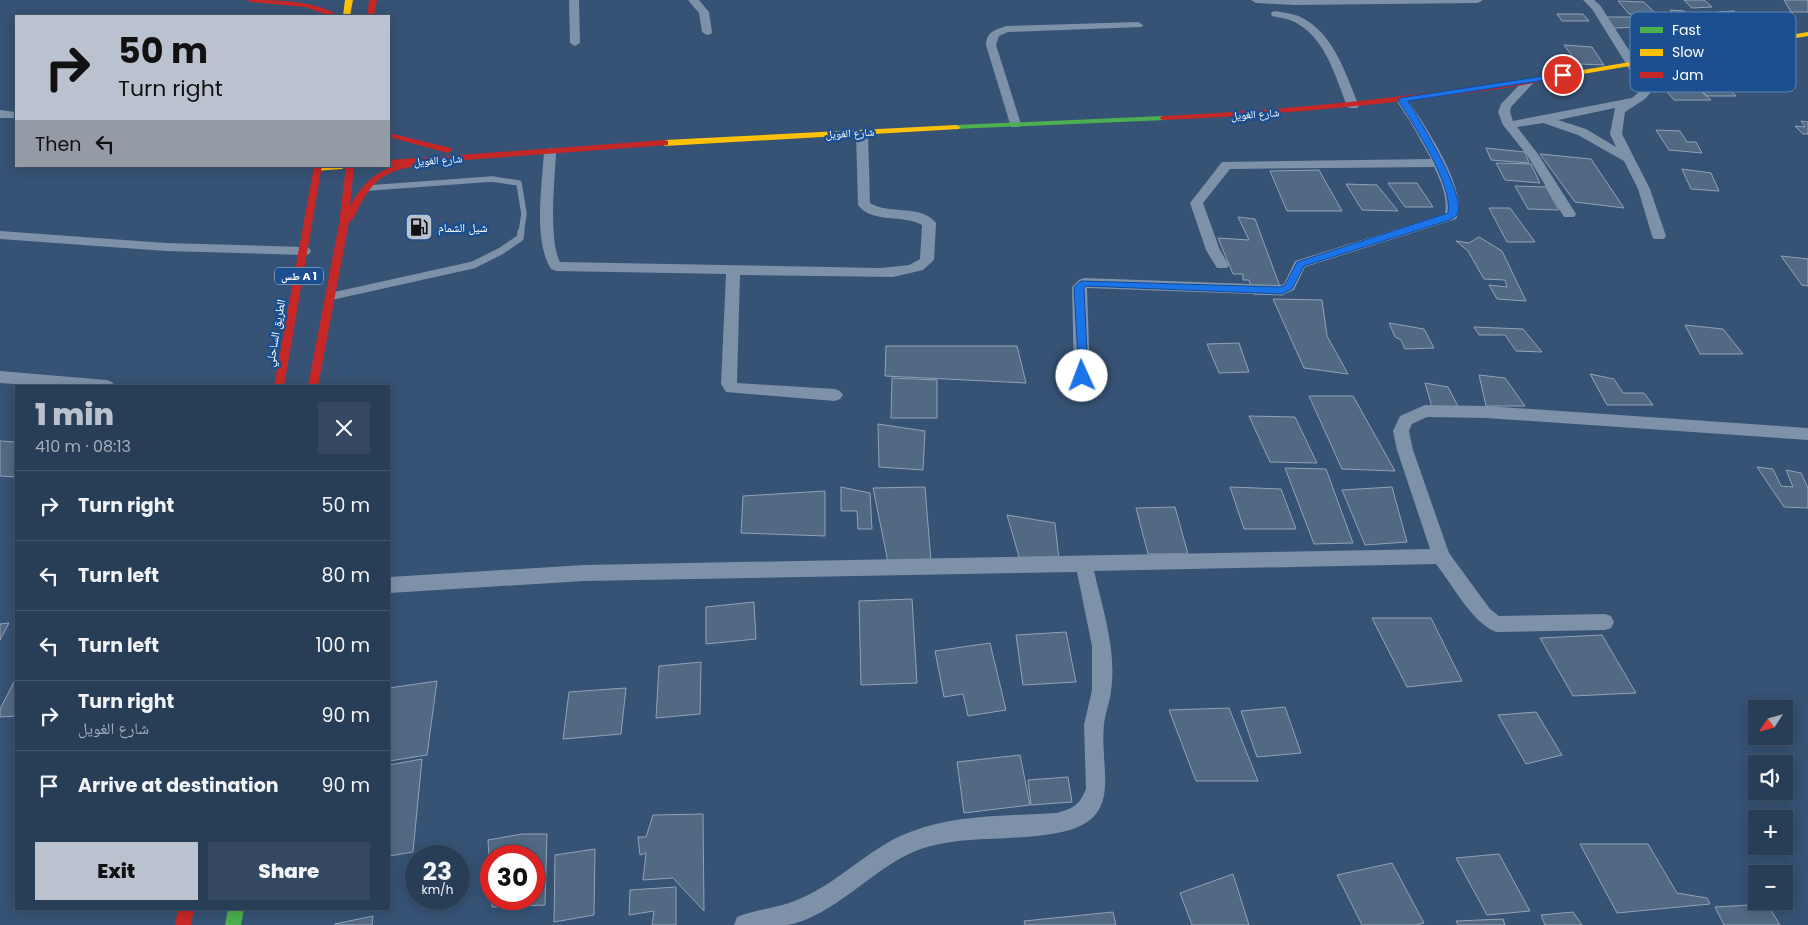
<!DOCTYPE html>
<meta charset="utf-8">
<style>
:root{--surface:#283e57;--page:#344961;--text:#f1f3f6;--muted:#a5aeba;--line:#44576d;--accent:#b9c2ce}
body{margin:0;font-family:Poppins,"Noto Naskh Arabic",sans-serif;background:var(--page);color:var(--text);height:100vh;display:flex;flex-direction:column;font-size:19px;white-space:nowrap}
*{box-sizing:border-box;margin:0}
p{font-size:16px;color:var(--muted)}
.icon{flex:none;width:28px;height:28px;fill:none;stroke:currentColor;stroke-width:2;stroke-linecap:round;stroke-linejoin:round}
.map{position:relative;flex:1;overflow:hidden}
.sheet{position:absolute;left:15px;top:385px;width:375px;height:525px;display:flex;flex-direction:column;background:var(--surface);border-radius:0px;box-shadow:0 2px 12px #0003,0 0 0 1px var(--line)}
.sheet>*{flex:none}
.top-card{position:absolute;left:15px;top:15px;width:375px;height:152px;border-radius:0px;box-shadow:0 2px 12px #0003,0 0 0 1px var(--line);background:#b9c2ce;color:#111;overflow:hidden}
.needle{width:32px;rotate:234deg}
.tools{position:absolute;left:1748px;top:700px;display:grid;gap:10px}
.tools a{display:grid;place-items:center;width:45px;height:45px;border-radius:0px;background:var(--surface);box-shadow:0 2px 12px #0003,0 0 0 1px var(--line);font-size:25px}
.speed{position:absolute;left:405px;top:845px;display:flex;gap:10px;font-size:25px;font-weight:700;text-align:center}
.speed>*{display:grid;place-content:center;width:65px;height:65px;border-radius:50%;background:var(--surface);box-shadow:0 2px 12px #0003,0 0 0 1px var(--line);line-height:1}
.speed small{font-size:12px;font-weight:400}
.speed .limit{border:8px solid #d22;background:#fff;color:#111}
.pin{position:absolute;display:grid;place-items:center;width:42px;height:42px;color:#fff;margin:-21px;border:2px solid #fff;border-radius:50%;box-shadow:0 1px 5px #0007}
.me{position:absolute;width:55px;margin:-28px;rotate:358deg;stroke-linejoin:round;filter:drop-shadow(0 0 4px #0008)}
.turn{display:flex;align-items:center;gap:18px;height:105px;padding:0 20px;font-size:22px}
.turn .icon{width:65px;height:65px;stroke-width:2.5}
.turn b{display:block;font-size:35px;line-height:42px}
.then{display:flex;align-items:center;height:48px;padding:0 20px;background:#0003;gap:10px;font-size:19px}
.round{display:grid;place-items:center;flex:none;width:52px;height:52px;border-radius:0px;background:var(--page)}
.head{display:flex;align-items:center;justify-content:space-between;height:85px;padding:0 20px}
h1{font-size:30px;font-weight:800;line-height:38px;color:var(--accent)}
.action{display:flex;gap:10px;margin-top:auto;padding:10px 20px}
.action a{flex:1;height:58px;border-radius:0px;background:var(--accent);color:#111;font-size:20px;font-weight:800;line-height:58px;text-align:center}
.action a+a{background:var(--page);color:var(--text)}
ul{padding:0;list-style:none}
li{display:flex;align-items:center;gap:15px;height:70px;padding:0 20px;border-top:1px solid var(--line)}
li div{flex:1}
li b{display:block;font-size:19px}
li em{font-style:normal}
.map>svg:first-child{display:block}
.building{fill:#526984;stroke:#92a2b6}
.lines{fill:none;stroke-linecap:round;stroke-linejoin:round}
.lane-far1{stroke:#7d92a8;stroke-width:5.5}
.lane{stroke:#7d92a8;stroke-width:7}
.street{fill:#7d92a8;fill-rule:evenodd}
.fast{fill:#4caf50;fill-rule:evenodd}
.slow{fill:#ffc107;fill-rule:evenodd}
.jam{fill:#c62828;fill-rule:evenodd}
.route{fill:#1a73e8;stroke:#114b97}
.labels{text-anchor:middle;dominant-baseline:central;stroke-width:5;stroke-linejoin:round;paint-order:stroke}
.far-street-label{font-size:11px;fill:#fff;stroke:#1b4f8f}
.shield{fill:#1b4f8f;stroke:#bbcadd;stroke-width:1}
.shield-label{font-size:11px;font-weight:bold;fill:#fff}
.poi-label{font-size:12px;fill:#fff;stroke:#1b4f8f;text-anchor:start}
.street-label{font-size:12px;fill:#fff;stroke:#1b4f8f}
.key{fill:#1b4f8f;stroke:#5f84b1;stroke-width:1}
.key-label{font-size:14px;fill:#fff}
</style>
<div class="map">
<svg width="1808" height="925" viewBox="0 0 1808 925">
<rect width="100%" height="100%" fill="#365274"/>
<g class="building">
<polygon points="1684,0 1704,0 1712,7 1692,8"/>
<polygon points="1784,0 1808,0 1808,12 1791,12"/>
<polygon points="1618,1 1644,2 1658,16 1629,14"/>
<polygon points="1670,10 1684,11 1701,27 1687,27"/>
<polygon points="1734,11 1749,26 1711,27 1696,13 1710,12 1720,19 1727,20 1718,12"/>
<polygon points="1557,14 1583,14 1589,21 1562,21"/>
<polygon points="1605,17 1635,17 1644,27 1614,28"/>
<polygon points="1564,45 1592,47 1604,65 1578,64"/>
<polygon points="1690,78 1719,78 1736,96 1707,96"/>
<polygon points="1658,81 1690,82 1711,100 1674,100"/>
<polygon points="1801,121 1808,122 1808,134 1803,134 1795,126 1805,127"/>
<polygon points="1656,130 1680,131 1687,142 1696,142 1702,153 1669,150"/>
<polygon points="1486,148 1525,152 1529,163 1491,160"/>
<polygon points="1540,154 1591,159 1624,208 1575,202"/>
<polygon points="1496,163 1531,164 1540,183 1505,180"/>
<polygon points="1682,169 1711,173 1719,191 1691,189"/>
<polygon points="1319,170 1342,211 1287,211 1270,171"/>
<polygon points="1388,183 1417,183 1433,207 1405,207"/>
<polygon points="1346,184 1377,185 1398,211 1362,210"/>
<polygon points="1515,186 1546,187 1559,210 1528,209"/>
<polygon points="1489,208 1510,208 1535,242 1507,242"/>
<polygon points="1238,217 1255,219 1283,295 1253,294 1249,280 1243,280 1243,274 1233,274 1218,238 1249,240"/>
<polygon points="1479,237 1502,251 1526,301 1497,299 1489,285 1507,287 1505,280 1484,279 1468,251 1456,241 1469,243"/>
<polygon points="1781,256 1808,259 1808,286 1802,285"/>
<polygon points="1273,299 1322,300 1327,336 1348,374 1304,368"/>
<polygon points="1389,323 1424,329 1434,348 1405,349 1401,340 1395,337"/>
<polygon points="1685,325 1723,329 1743,354 1700,354"/>
<polygon points="1474,327 1523,329 1542,352 1516,351 1505,335 1479,335"/>
<polygon points="1239,343 1249,372 1219,373 1207,344"/>
<polygon points="886,346 1017,346 1026,383 885,376"/>
<polygon points="1590,374 1614,379 1623,393 1644,393 1653,405 1607,405"/>
<polygon points="1479,375 1505,378 1525,406 1486,406"/>
<polygon points="892,378 937,380 937,418 891,418"/>
<polygon points="1425,383 1448,387 1460,410 1432,407"/>
<polygon points="1309,396 1353,396 1395,471 1342,469"/>
<polygon points="1249,416 1295,417 1317,463 1270,462"/>
<polygon points="878,424 925,431 923,470 879,467"/>
<polygon points="0,441 16,442 16,477 0,476"/>
<polygon points="1757,467 1773,469 1781,486 1793,487 1786,470 1801,473 1808,488 1808,508 1784,507"/>
<polygon points="1285,468 1326,469 1353,543 1314,544"/>
<polygon points="841,487 870,493 872,529 858,529 857,511 841,511"/>
<polygon points="925,487 931,562 888,562 873,488"/>
<polygon points="1230,487 1281,489 1296,529 1244,529"/>
<polygon points="1392,487 1407,542 1365,545 1342,490"/>
<polygon points="825,491 825,536 741,533 743,496"/>
<polygon points="1175,507 1188,554 1148,554 1136,508"/>
<polygon points="1007,515 1055,523 1059,560 1020,560"/>
<polygon points="912,599 917,683 861,685 859,601"/>
<polygon points="754,602 756,639 706,644 706,607"/>
<polygon points="1372,618 1431,618 1462,681 1407,687"/>
<polygon points="9,623 0,640 0,624"/>
<polygon points="1066,632 1076,682 1023,685 1016,635"/>
<polygon points="1602,635 1636,693 1573,696 1540,638"/>
<polygon points="990,643 1006,710 968,716 963,694 944,697 935,651"/>
<polygon points="701,662 700,714 656,718 659,666"/>
<polygon points="16,678 16,716 0,717 0,709"/>
<polygon points="437,681 427,755 389,761 389,688"/>
<polygon points="626,688 621,734 563,739 569,692"/>
<polygon points="1285,707 1301,753 1257,757 1241,711"/>
<polygon points="1229,708 1258,781 1196,781 1169,710"/>
<polygon points="1536,712 1562,755 1526,764 1498,715"/>
<polygon points="1020,755 1030,805 964,813 957,762"/>
<polygon points="422,759 413,852 389,856 389,765"/>
<polygon points="1068,777 1072,802 1031,805 1028,780"/>
<polygon points="703,814 704,911 673,878 643,880 646,853 640,855 638,837 646,837 653,815"/>
<polygon points="522,834 547,834 545,905 492,907 492,899 534,899 534,856 491,856 491,893 488,840"/>
<polygon points="1580,844 1648,844 1677,893 1707,898 1710,904 1617,913"/>
<polygon points="595,849 594,915 554,922 555,855"/>
<polygon points="1499,854 1530,911 1487,915 1456,858"/>
<polygon points="1392,863 1424,923 1415,925 1362,925 1337,875"/>
<polygon points="1233,874 1249,925 1192,925 1180,893"/>
<polygon points="676,887 676,925 652,925 654,911 629,915 630,890"/>
<polygon points="1767,904 1780,925 1724,925 1715,907"/>
<polygon points="1113,912 1116,925 1025,925 1024,921"/>
<polygon points="1573,912 1582,925 1545,925 1541,915"/>
<polygon points="373,916 372,925 335,925 335,924"/>
<polygon points="1503,919 1505,925 1458,925 1456,921"/>
</g>
<g class="lines">
<polyline class="lane-far1" points="369,188 492,179 519,183 524,214 521,233"/>
<polyline class="lane" points="333,296 473,265 501,251 520,238 521,232"/>
<g class="street">
<polygon points="569,0 579,0 580,43 575,46 570,43"/>
<polygon points="688,0 699,0 709,12 712,32 711,34 707,35 702,32 699,13"/>
<polygon points="1251,0 1483,0 1478,3 1294,5 1256,3"/>
<path d="M1583 0H1594L1600 5 1650 83 1651 92 1645 99 1625 112 1622 134 1650 189 1666 236 1664 239H1654L1652 236 1638 189 1624 161 1578 135 1543 123 1517 127 1538 154 1576 214 1574 217H1564L1527 155 1503 125 1498 112 1501 104 1525 79 1529 78 1535 81 1511 107 1510 112 1513 121 1632 98 1639 92 1638 83 1592 9ZM1615 108 1610 134 1616 147 1586 129 1558 120Z"/>
<path d="M1276 11C1286 13 1297 14 1306 20 1335 37 1347 77 1359 106L1357 108H1349L1347 106C1336 78 1326 40 1298 24 1291 19 1281 18 1272 16L1271 14 1272 12Z"/>
<path d="M1138 22 1143 25 1142 27 1008 32 999 36 996 45 1021 124 1019 127H1011L986 45C986 32 996 29 1007 26Z"/>
<path d="M1402 97 1406 98C1422 120 1471 193 1456 219L1305 267 1294 290 1282 295 1087 288 1090 376 1087 380 1082 382 1077 380 1074 376 1072 287 1079 280 1084 278 1280 285 1284 284 1295 261 1445 214C1448 198 1441 181 1434 167L1230 169 1203 203 1220 250 1229 265 1227 268H1217L1206 250 1190 203 1222 162 1431 159 1411 123 1396 100Z"/>
<polygon points="0,110 16,112 16,118 0,118"/>
<path d="M862 129 868 133 870 203C889 215 922 204 936 223L934 260 923 270 893 277 740 275 737 383 835 389 840 391 843 395 840 399 835 401 726 392 721 384 726 274 556 271 551 269C533 240 542 186 544 152L550 148 556 152C555 179 548 238 560 262L881 268 909 265 920 259 922 225C903 214 872 224 858 205L856 133Z"/>
<polygon points="0,231 166,243 304,247 309,248 311,251 309,254 304,255 166,251 0,239"/>
<polygon points="0,371 107,380 112,382 115,386 43,386 0,383"/>
<path d="M1425 405 1486 406 1808 428V440L1486 418 1427 417 1412 424 1409 431 1413 450 1449 553 1490 609 1499 616 1605 614 1611 616 1614 622 1611 628 1605 630 1496 632C1472 623 1452 584 1436 564L1094 571C1103 610 1117 652 1111 691 1110 702 1105 713 1104 724 1099 772 1126 821 1057 833 1011 842 962 834 918 850 875 866 832 918 787 925 770 925 751 925 734 925L737 917 745 914C762 909 780 907 797 900 838 884 869 847 910 832 956 814 1009 816 1057 813 1073 808 1079 806 1086 789L1084 725 1092 690V646L1077 572 584 581 389 593V577L584 565 1430 549 1397 450 1393 431 1400 416Z"/>
</g>
<g class="fast">
<polygon points="1163,116 1167,118 1166,120 956,129 952,127 956,125"/>
<polygon points="228,909 244,909 241,925 225,925"/>
</g>
<g class="slow">
<polygon points="345,0 353,0 350,16 343,16"/>
<polygon points="1808,32 1808,36 1541,81 1537,79 1541,77"/>
<polygon points="956,125 960,127 959,129 665,146 661,143 665,140"/>
<polygon points="319,166 346,166 342,169 315,171 315,167"/>
</g>
<g class="jam">
<path d="M247 0C276 0 315 0 339 16H330L305 7 251 2Z"/>
<polygon points="369,0 377,0 374,16 367,16"/>
<path d="M1541 77H1544V81C1506 89 1466 93 1427 98 1340 109 1251 116 1163 120L1159 118 1163 116C1290 110 1416 97 1541 77Z"/>
<polygon points="389,133 451,148 452,150 448,153 389,137"/>
<path d="M665 140 668 141V145L452 161C424 167 390 163 370 189 363 198 358 209 353 219L349 222 318 386H308L339 224 346 166H354L350 206C361 186 373 173 396 165L389 166V160Z"/>
<polygon points="314,166 322,166 284,386 274,386"/>
<polygon points="178,909 194,909 191,925 175,925"/>
</g>
</g>
<path class="route" d="M1563 73H1566V77L1408 101C1418 118 1468 197 1457 215 1456 216 1452 219 1450 220L1304 266 1292 289 1282 294 1086 286 1084 288 1088 376 1086 379H1079L1074 287 1081 281 1280 287 1285 285 1297 262 1448 213C1453 184 1413 124 1398 100L1400 98Z"/>
<defs>
<g id="fuel-square" transform="scale(1.4375)"><rect x="-9" y="-9" width="18" height="18" rx="4" fill="#b9c2ce" stroke="#1b4f8f"/><path d="M-5.5-6h7V0h2V4h1.3V-2.5L3-4.5l.8-.8L6-3V5H2.5V1h-1V6h-7ZM-4.2-4.7v3.2H.2V-4.7Z" fill="#111"/></g>
</defs>
<g fill-rule="evenodd">
<use href="#fuel-square" x="419" y="227"/>
</g>
<g class="labels">
<g class="far-street-label">
<text transform="translate(1255 114) rotate(-4)">شارع الغويل</text>
<text transform="translate(850 133) rotate(-3)">شارع الغويل</text>
<text transform="translate(438 160) rotate(-4)">شارع الغويل</text>
</g>
<rect class="shield" x="275" y="267.5" width="48" height="17" rx="4"/>
<g class="shield-label">
<text x="299" y="276">طس A 1</text>
</g>
<g class="poi-label">
<text x="438" y="227">شيل الشمام</text>
</g>
<g class="street-label">
<text transform="translate(275 333) rotate(-80)">الطريق الساحلي</text>
</g>
</g>
<rect x="1630" y="12" width="166" height="80" rx="8" class="key"/>
<rect x="1640" y="27" width="23" height="6" fill="#4caf50"/>
<rect x="1640" y="49" width="23" height="7" fill="#ffc107"/>
<rect x="1640" y="72" width="23" height="6" fill="#c62828"/>
<g class="key-label">
<text x="1672" y="35">Fast</text>
<text x="1672" y="57">Slow</text>
<text x="1672" y="80">Jam</text>
</g>
</svg>
<div class="tools">
<a><svg class="needle" viewBox="-14 -14 28 28"><path d="M0-13l5 13h-10z" fill="#e53935"/><path d="M0 13l5-13h-10z" fill="#a5aeba"/></svg></a>
<a><svg class="icon" aria-label="sound" viewBox="0 0 24 24"><path d="M4 9h4l5-4v14l-5-4H4zM17 9q2 3 0 6"/></svg></a>
<a>+</a>
<a>−</a>
</div>
<div class="speed"><div>23<small>km/h</small></div><div class="limit">30</div></div>
<div class="pin" style="left:1563px;top:75px;background:#d93025"><svg class="icon" aria-label="arrive" viewBox="0 0 24 24"><path d="M6 21V4h12l-3 4 3 4H6"/></svg></div>
<svg class="me" style="left:1082px;top:376px" viewBox="-20 -20 40 40"><circle r="19" fill="#fff"/><path d="M0-13L10 11 0 6-10 11z" fill="#1a73e8"/></svg>
<div class="top-card">
<div class="turn"><svg class="icon" aria-label="right" viewBox="0 0 24 24"><path d="M7 20v-9h11M14 6l5 5-5 5"/></svg><div><b>50 m</b>Turn right</div></div>
<div class="then">Then<svg class="icon" aria-label="left" viewBox="0 0 24 24"><path d="M17 20v-9H6M10 6l-5 5 5 5"/></svg></div>
</div>
<section class="sheet">
<div class="head"><div><h1>1 min</h1><p>410 m · 08:13</p></div><a class="round"><svg class="icon" aria-label="close" viewBox="0 0 24 24"><path d="M6 6l12 12M18 6L6 18"/></svg></a></div>
<ul>
<li><svg class="icon" aria-label="right" viewBox="0 0 24 24"><path d="M7 20v-9h11M14 6l5 5-5 5"/></svg><div><b>Turn right</b></div><em>50 m</em></li>
<li><svg class="icon" aria-label="left" viewBox="0 0 24 24"><path d="M17 20v-9H6M10 6l-5 5 5 5"/></svg><div><b>Turn left</b></div><em>80 m</em></li>
<li><svg class="icon" aria-label="left" viewBox="0 0 24 24"><path d="M17 20v-9H6M10 6l-5 5 5 5"/></svg><div><b>Turn left</b></div><em>100 m</em></li>
<li><svg class="icon" aria-label="right" viewBox="0 0 24 24"><path d="M7 20v-9h11M14 6l5 5-5 5"/></svg><div><b>Turn right</b><p>شارع الغويل</p></div><em>90 m</em></li>
<li><svg class="icon" aria-label="arrive" viewBox="0 0 24 24"><path d="M6 21V4h12l-3 4 3 4H6"/></svg><div><b>Arrive at destination</b></div><em>90 m</em></li>
</ul>
<div class="action"><a>Exit</a><a>Share</a></div>
</section>
</div>
